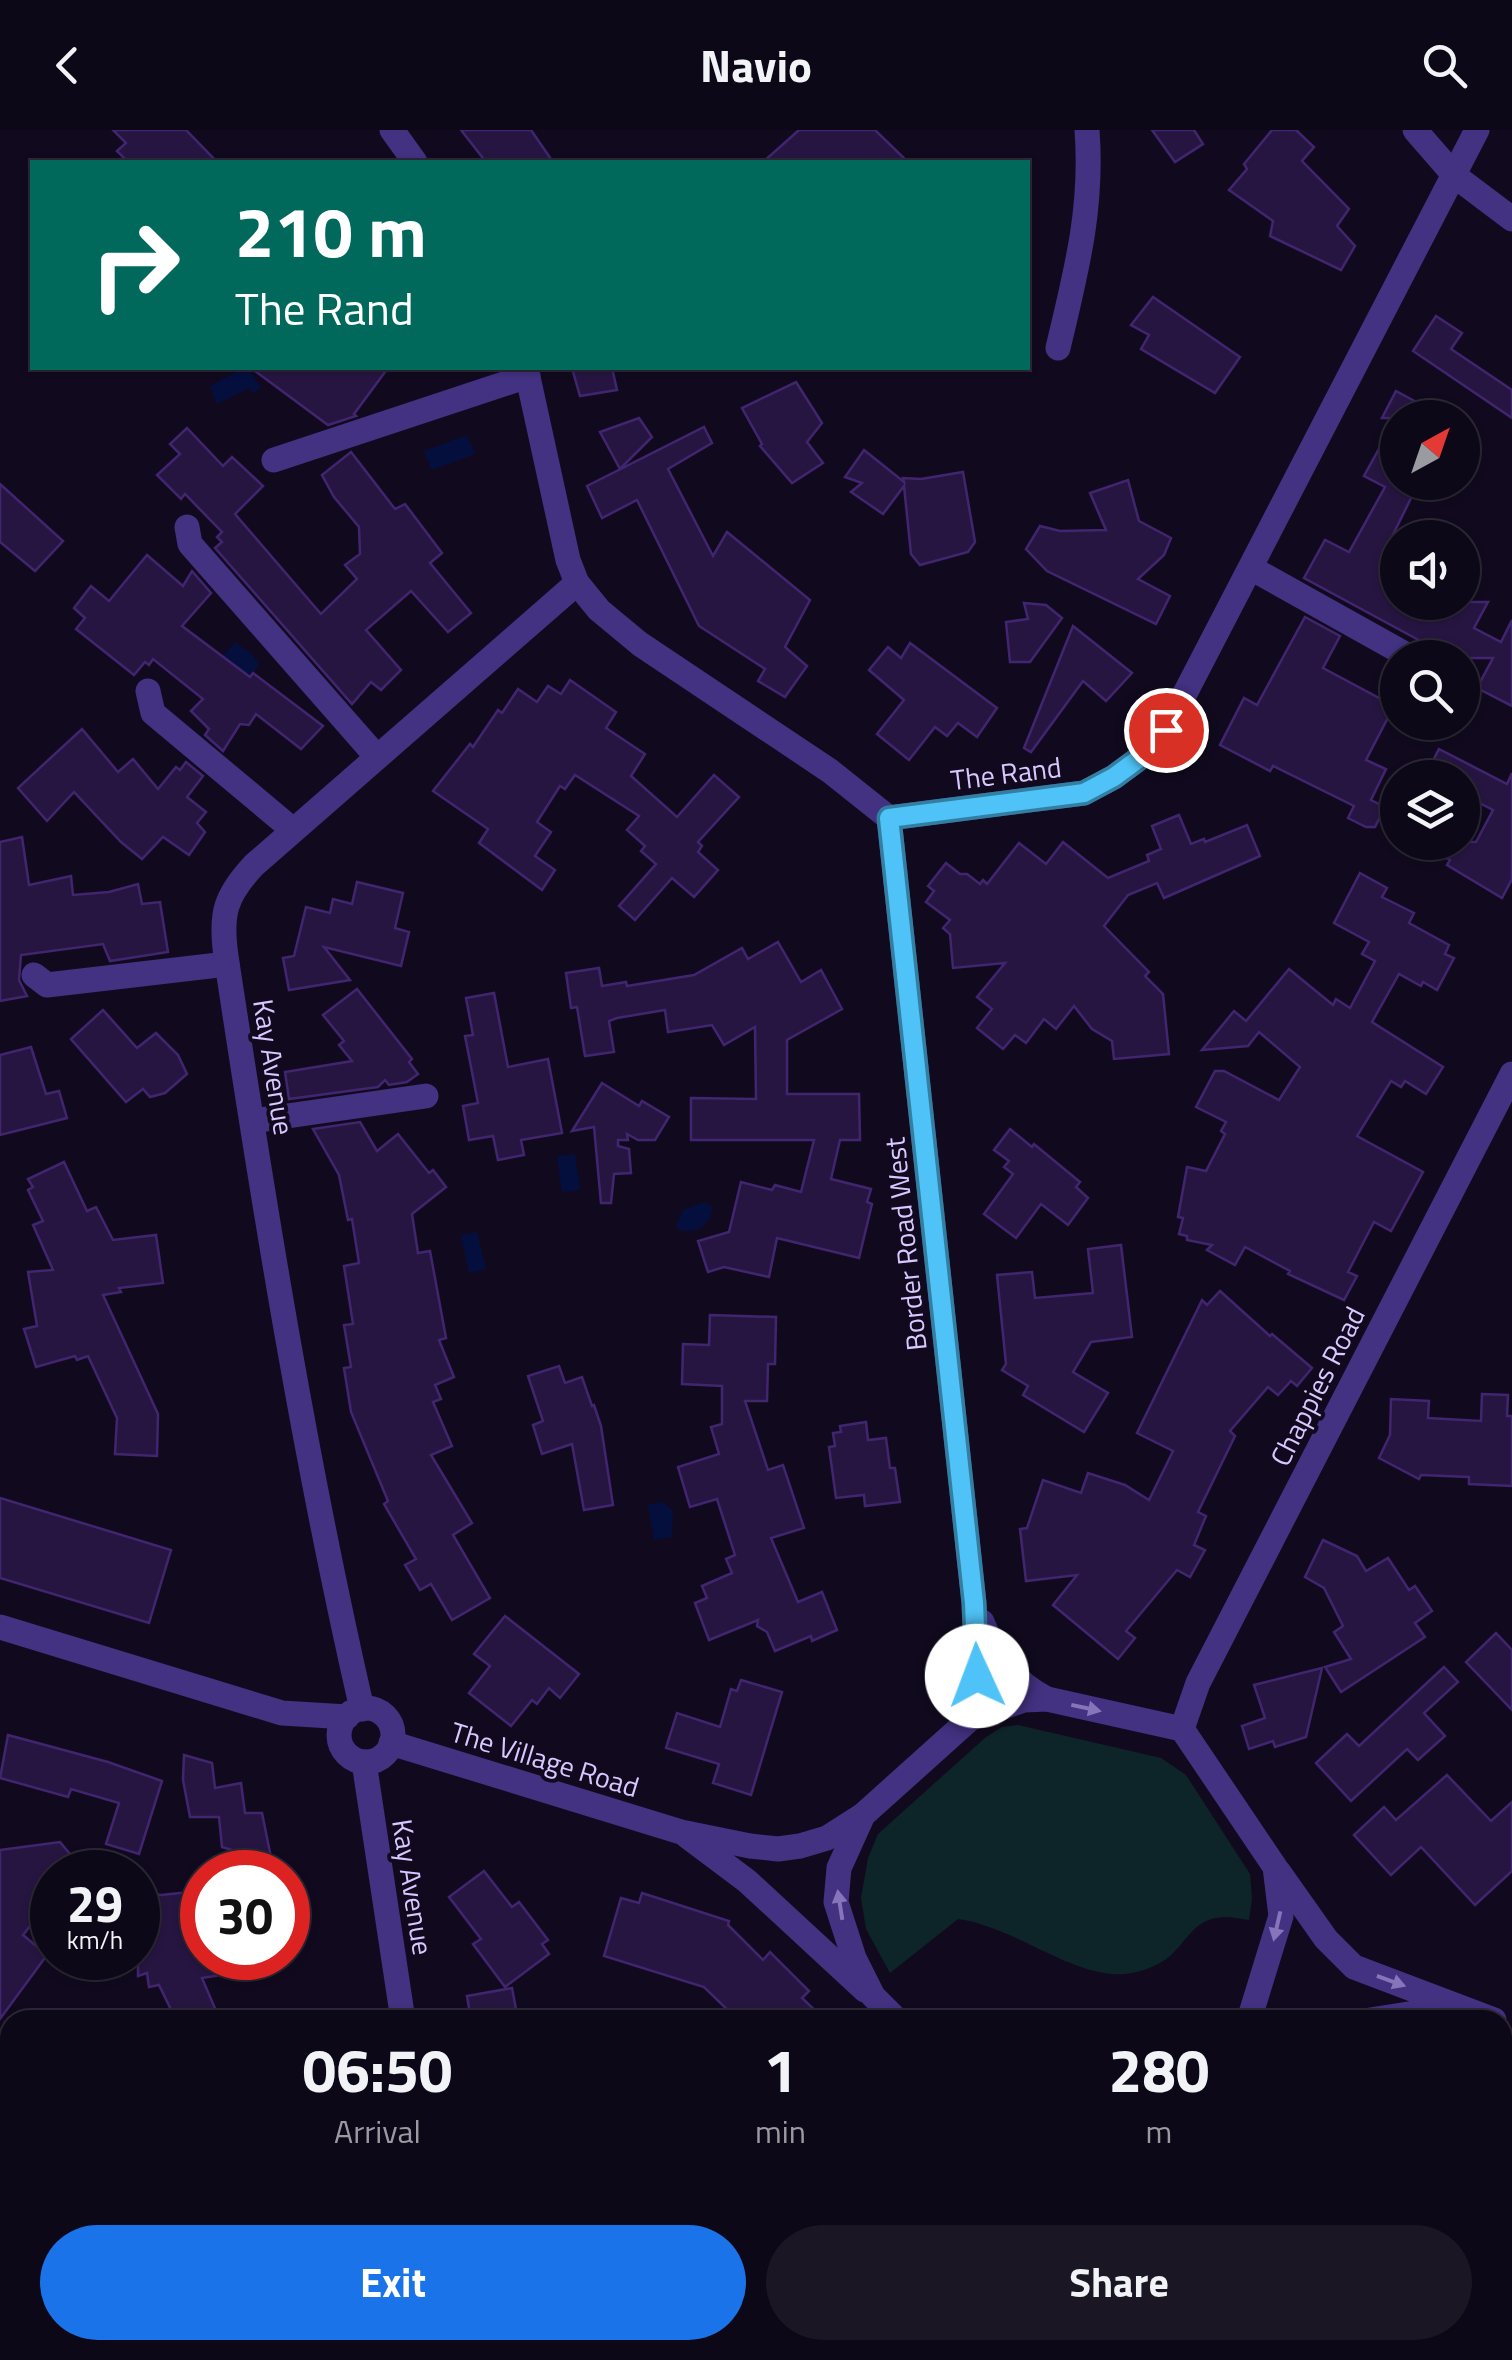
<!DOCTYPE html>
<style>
:root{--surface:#0d0817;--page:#1b1624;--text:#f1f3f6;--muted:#9a9aa1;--line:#2d2936;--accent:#1a73e8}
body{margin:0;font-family:"Titillium Web",sans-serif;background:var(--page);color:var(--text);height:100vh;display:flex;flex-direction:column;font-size:38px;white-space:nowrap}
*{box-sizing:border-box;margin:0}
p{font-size:32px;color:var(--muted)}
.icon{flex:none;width:55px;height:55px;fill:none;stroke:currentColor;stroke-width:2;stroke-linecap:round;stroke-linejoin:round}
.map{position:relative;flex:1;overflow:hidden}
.side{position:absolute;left:0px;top:1880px;width:1512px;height:350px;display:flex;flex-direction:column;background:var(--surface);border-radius:30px 30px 0 0;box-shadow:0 2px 8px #0004,0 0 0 2px var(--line)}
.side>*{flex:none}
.guide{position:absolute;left:30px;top:30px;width:1000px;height:210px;border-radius:0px;box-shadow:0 2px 8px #0004,0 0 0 2px var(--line);background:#00695c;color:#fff;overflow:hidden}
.needle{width:65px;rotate:40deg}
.controls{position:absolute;left:1380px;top:270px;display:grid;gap:20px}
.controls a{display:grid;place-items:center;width:100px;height:100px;border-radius:50%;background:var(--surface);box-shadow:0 2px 8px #0004,0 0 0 2px var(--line);font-size:50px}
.speed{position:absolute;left:30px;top:1720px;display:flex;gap:20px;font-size:50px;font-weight:700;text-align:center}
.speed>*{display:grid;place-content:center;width:130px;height:130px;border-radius:50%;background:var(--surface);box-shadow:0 2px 8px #0004,0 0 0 2px var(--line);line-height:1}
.speed small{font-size:25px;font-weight:400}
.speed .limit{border:15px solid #d22;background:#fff;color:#111}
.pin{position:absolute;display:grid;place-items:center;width:85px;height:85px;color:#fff;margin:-42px;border:5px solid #fff;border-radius:50%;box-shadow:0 2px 10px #0007}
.me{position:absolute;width:110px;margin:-55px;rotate:358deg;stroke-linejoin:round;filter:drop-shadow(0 0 8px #0008)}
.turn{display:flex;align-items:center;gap:35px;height:210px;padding:0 40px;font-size:45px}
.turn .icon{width:130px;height:130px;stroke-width:2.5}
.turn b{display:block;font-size:70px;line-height:85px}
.eta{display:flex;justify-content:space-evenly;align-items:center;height:170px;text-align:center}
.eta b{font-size:60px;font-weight:700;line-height:70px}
.button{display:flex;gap:20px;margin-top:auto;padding:20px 40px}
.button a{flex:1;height:115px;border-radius:60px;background:var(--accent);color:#fff;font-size:40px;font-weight:700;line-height:115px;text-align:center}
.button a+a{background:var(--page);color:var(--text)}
header{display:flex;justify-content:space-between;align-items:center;height:130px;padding:0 40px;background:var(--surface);font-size:45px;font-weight:700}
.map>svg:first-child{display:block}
.green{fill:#0d2529}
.water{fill:#050f3d}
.building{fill:#261541;stroke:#41256f;stroke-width:2.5}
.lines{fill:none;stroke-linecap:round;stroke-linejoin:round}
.street{stroke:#433182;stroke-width:25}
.oneway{fill:#8675ba}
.route-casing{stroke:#337fa1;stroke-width:25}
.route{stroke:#4fc3f7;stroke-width:18}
.labels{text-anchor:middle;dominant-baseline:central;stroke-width:8;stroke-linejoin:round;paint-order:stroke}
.street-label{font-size:28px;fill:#d8c8ff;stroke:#110a1f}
</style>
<header><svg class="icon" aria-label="back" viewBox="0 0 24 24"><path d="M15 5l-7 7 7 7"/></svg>Navio<svg class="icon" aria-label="search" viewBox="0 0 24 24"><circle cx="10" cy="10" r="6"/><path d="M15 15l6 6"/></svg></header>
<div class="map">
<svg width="1512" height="2230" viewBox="0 0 1512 2230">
<rect width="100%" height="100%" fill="#110a1f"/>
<path class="green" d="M1018 1595 1161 1628 1186 1645 1250 1744 1252 1769 1249 1790C1241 1789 1233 1787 1225 1787 1194 1788 1189 1809 1170 1826 1156 1838 1131 1846 1112 1844 1061 1839 1013 1797 958 1789L890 1843 866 1799 861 1768 868 1728 878 1704 986 1607 1002 1597Z"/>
<g class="water">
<polygon points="243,238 249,238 261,258 253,263 249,258 217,274 210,256"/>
<polygon points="467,305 475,324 432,340 424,321"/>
<path d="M235 512C245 520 255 523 259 537L247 546 222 527Z"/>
<polygon points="575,1024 580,1060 562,1062 557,1026"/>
<path d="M704 1072 713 1078C709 1096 696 1104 679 1100L676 1096 683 1080Z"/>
<polygon points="477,1102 486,1139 469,1143 461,1105"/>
<polygon points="663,1372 673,1381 672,1407 654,1410 648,1375"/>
</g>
<g class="building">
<polygon points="113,0 186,0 217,32 128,32 117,21 126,13"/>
<polygon points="461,0 531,0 553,32 486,32"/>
<polygon points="799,0 875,0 908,32 763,32"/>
<polygon points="1152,0 1194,0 1203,14 1175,32"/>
<polygon points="1272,0 1296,0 1314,17 1302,31 1349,79 1337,96 1355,116 1341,140 1270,106 1273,91 1229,60 1247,39 1244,34"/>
<polygon points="1153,167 1240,227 1215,263 1141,219 1149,205 1131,195"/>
<polygon points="1436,186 1462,203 1451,219 1512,260 1512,288 1413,221"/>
<polygon points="251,238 388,238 354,284 356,286 328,295"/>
<polygon points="572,238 612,238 617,260 580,266"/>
<polygon points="796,252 822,293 807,312 823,333 792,353 760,316 762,314 742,278"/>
<polygon points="1396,261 1446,288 1398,288 1398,352 1419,352 1383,425 1398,433 1398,472 1488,472 1474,498 1501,512 1512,490 1512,576 1477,558 1493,528 1452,528 1304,448 1325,410 1349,422 1385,357 1364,346 1396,288 1382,288"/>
<polygon points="639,288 652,307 620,339 600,302"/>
<polygon points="704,297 712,313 668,339 713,426 727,402 810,470 785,517 807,536 785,567 758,551 765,539 699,496 637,370 602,388 587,356"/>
<polygon points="187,298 223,336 232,327 263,356 235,384 321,484 357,449 345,435 360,424 359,397 334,367 322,345 351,322 395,379 405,374 442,423 430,433 471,483 448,502 411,461 366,500 401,540 381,560 371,552 352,574 215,418 222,412 217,407 222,402 185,364 181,369 157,345 180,324 170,314"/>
<polygon points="864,320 904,352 903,348 921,349 963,342 975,412 968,422 920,435 911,424 904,356 883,384 851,362 862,353 845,347"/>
<polygon points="1128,350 1139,391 1171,408 1164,425 1138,449 1170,466 1156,494 1047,441 1026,419 1040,396 1060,401 1106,400 1090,363"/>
<polygon points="0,354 63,411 35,441 0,412"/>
<polygon points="147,425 183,456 192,441 211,463 182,496 250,547 253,543 323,596 301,619 256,584 249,595 240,594 223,621 205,605 209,599 191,581 203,569 153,529 149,535 145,532 134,545 76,499 85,488 74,478 91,456 109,471"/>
<polygon points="1024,473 1046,475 1062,488 1030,532 1010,532 1006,492 1028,489"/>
<polygon points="1305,487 1340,506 1323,538 1394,576 1366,630 1386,639 1371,670 1385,677 1375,697 1366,697 1348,688 1354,676 1273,636 1270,641 1220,615 1244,568 1257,575"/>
<polygon points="1073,496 1132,543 1106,571 1083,551 1031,622 1024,618"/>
<polygon points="910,513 997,578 977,607 958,593 947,606 935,597 909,630 877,604 904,570 869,540 888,517 901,528"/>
<polygon points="570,550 616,582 606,598 645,624 631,646 677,687 714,645 739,667 698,712 702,716 698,722 718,740 694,767 672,748 635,790 619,776 656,734 641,721 645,716 627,700 639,686 575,645 565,659 560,656 537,692 551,702 535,726 555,740 542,760 479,713 488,699 433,661 470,614 473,617 498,580 502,583 518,559 537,572 548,556 561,564"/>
<polygon points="82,599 118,642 133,629 158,659 176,637 180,640 186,632 203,646 187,667 206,682 197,693 205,702 189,725 163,707 142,729 121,712 74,662 47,691 18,658"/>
<polygon points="1439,619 1507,654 1512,643 1512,749 1502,768 1447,735 1450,730 1417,712 1476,712 1493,680 1462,664 1462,648 1424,648"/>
<polygon points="1179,685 1191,714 1204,709 1205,712 1247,695 1260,726 1164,768 1157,753 1128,765 1104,796 1149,842 1145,846 1163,864 1169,924 1114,929 1112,911 1092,899 1074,876 1056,899 1044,889 1026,913 1015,905 1003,919 977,898 992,879 977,867 1005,833 953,838 950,804 943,798 950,790 926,772 934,761 928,756 946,733 960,744 967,744 980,754 983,750 987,754 1019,713 1046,734 1063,712 1108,748 1149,731 1147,725 1161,719 1152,696"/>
<polygon points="22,707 29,755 71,746 73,765 109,762 138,754 142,774 160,772 168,822 110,831 103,814 21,825 19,850 27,866 0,871 0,712"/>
<polygon points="1360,743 1387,758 1382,767 1414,783 1409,793 1449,815 1445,824 1454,828 1437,860 1423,852 1421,856 1399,844 1372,892 1443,937 1426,964 1405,951 1401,957 1391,951 1357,1006 1423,1042 1391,1101 1374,1092 1348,1142 1357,1146 1344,1170 1288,1144 1290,1141 1245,1117 1235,1135 1207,1120 1212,1115 1187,1110 1187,1106 1179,1104 1183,1088 1178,1087 1187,1037 1206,1041 1225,1004 1221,1001 1226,992 1196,977 1215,941 1224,941 1279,970 1300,937 1259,902 1248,916 1202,920 1234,881 1246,891 1289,839 1333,875 1336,869 1350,878 1375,831 1362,824 1369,812 1334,793"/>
<polygon points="357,752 403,763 395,798 409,802 401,836 324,817 350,850 289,860 283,828 294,826 306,777 330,783 333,769 352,774"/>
<polygon points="778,812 801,852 821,840 842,879 787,910 787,964 859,964 860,1010 840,1010 831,1049 871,1059 867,1072 872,1074 859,1128 777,1108 769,1147 724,1137 708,1142 698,1111 729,1102 741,1052 772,1060 775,1055 801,1062 814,1010 691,1010 691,968 756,969 755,897 724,915 712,895 668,902 665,880 617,888 609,891 614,922 585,926 577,877 571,878 566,843 599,838 602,856 626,852 627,856 694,845 742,818 748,829"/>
<polygon points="357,859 412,929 409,932 418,944 407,952 389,955 385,950 378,957 289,969 285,942 352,931 339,915 344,911 323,885"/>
<polygon points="494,863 508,937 548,929 562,1003 521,1010 524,1025 498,1030 493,1006 469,1010 463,976 478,973 465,906 473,905 466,868"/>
<polygon points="103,880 137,918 156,903 178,925 187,944 165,963 150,967 143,959 126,972 71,909"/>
<polygon points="31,917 46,964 59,961 67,988 0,1005 0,925"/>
<polygon points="602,953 639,976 642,971 669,987 655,1010 638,1010 627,1004 628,1010 618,1010 618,1016 629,1019 631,1043 614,1044 611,1073 601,1073 594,997 572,1001"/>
<polygon points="360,992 377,1021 398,1004 429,1043 433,1040 446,1057 412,1084 418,1123 430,1121 446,1208 439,1210 454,1247 435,1255 441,1269 433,1272 452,1316 431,1325 472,1393 453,1405 490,1468 452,1490 431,1454 420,1460 405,1435 416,1429 384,1374 388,1371 351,1282 344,1238 351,1237 344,1195 353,1194 344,1136 359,1133 352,1089 348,1090 339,1045 313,999"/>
<polygon points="1010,999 1032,1017 1034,1014 1080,1052 1076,1057 1088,1068 1068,1095 1041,1074 1016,1108 984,1084 1013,1044 1004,1037 1009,1031 994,1020"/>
<polygon points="64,1032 87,1081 96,1077 113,1110 156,1105 163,1153 119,1158 121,1162 103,1165 158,1284 157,1326 115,1324 117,1288 88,1226 77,1230 75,1226 36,1237 24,1199 37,1196 28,1142 53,1140 33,1095 43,1091 28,1060 33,1057 28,1049"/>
<polygon points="1121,1115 1132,1207 1091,1212 1073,1242 1108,1263 1084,1302 1023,1265 1028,1256 1002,1240 1006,1234 997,1145 1032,1142 1035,1168 1093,1163 1088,1119"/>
<polygon points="1220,1161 1270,1206 1272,1204 1312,1238 1297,1256 1291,1251 1278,1265 1268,1257 1230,1301 1235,1306 1198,1382 1206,1386 1194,1415 1205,1420 1190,1447 1177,1440 1126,1501 1135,1508 1118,1529 1053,1475 1077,1445 1026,1451 1020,1399 1027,1398 1043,1350 1081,1363 1088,1343 1125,1355 1149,1370 1173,1321 1137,1303 1202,1170 1207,1175"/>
<polygon points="710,1185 776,1187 775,1234 768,1234 767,1271 745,1271 768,1340 783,1335 804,1398 771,1408 798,1472 822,1462 837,1500 812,1511 811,1506 775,1521 767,1502 757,1496 758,1490 709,1510 695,1473 707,1468 702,1456 732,1443 726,1429 735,1425 717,1369 690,1377 678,1337 719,1324 711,1297 722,1294 722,1256 682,1254 683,1214 709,1215"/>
<polygon points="559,1236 565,1253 582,1247 592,1276 594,1275 601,1296 613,1375 584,1380 572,1314 542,1324 533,1295 543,1291 528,1246"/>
<polygon points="1482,1264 1508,1265 1507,1286 1512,1286 1512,1356 1469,1354 1469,1347 1421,1345 1419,1349 1379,1328 1390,1305 1391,1269 1429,1271 1428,1288 1481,1291"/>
<polygon points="866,1292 868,1310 886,1308 890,1338 895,1338 900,1372 865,1376 864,1365 836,1368 829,1317 835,1316 833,1303 841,1302 840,1296"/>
<polygon points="0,1368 171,1420 149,1493 0,1448"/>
<polygon points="1323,1410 1357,1426 1366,1441 1388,1428 1409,1460 1415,1456 1432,1481 1415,1493 1425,1507 1341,1562 1325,1537 1351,1529 1334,1502 1343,1496 1324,1458 1305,1447"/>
<polygon points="505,1486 579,1544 560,1568 549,1558 537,1574 532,1570 511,1596 469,1563 490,1536 474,1524"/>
<polygon points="1496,1503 1512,1520 1512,1580 1466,1532"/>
<polygon points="1444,1537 1458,1552 1424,1583 1445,1606 1418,1630 1407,1619 1351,1671 1316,1633 1347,1604 1359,1616"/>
<polygon points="1322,1538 1306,1607 1275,1617 1273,1611 1249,1619 1242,1596 1265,1588 1254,1555"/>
<polygon points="741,1550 782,1562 751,1665 713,1653 719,1634 666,1618 677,1583 720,1597 731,1559 737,1561"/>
<polygon points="8,1605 108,1632 162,1651 139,1724 106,1714 119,1673 71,1659 68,1667 0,1648"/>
<polygon points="184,1625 212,1633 215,1658 241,1653 245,1683 262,1683 274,1742 238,1742 235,1721 222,1717 219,1687 190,1687 183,1650"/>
<polygon points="1447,1645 1491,1691 1512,1672 1512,1741 1475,1775 1421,1717 1391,1745 1354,1705 1384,1677 1396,1690"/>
<polygon points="60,1712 85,1742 52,1742 52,1769 23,1805 47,1825 0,1889 0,1720"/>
<polygon points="484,1741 512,1777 519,1772 548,1810 542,1814 549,1824 505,1857 473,1814 481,1809 449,1767"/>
<polygon points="199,1761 202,1776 202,1828 252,1828 253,1840 202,1848 220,1890 176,1890 159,1855 149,1857 147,1843 138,1846 138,1767 146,1763 161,1765"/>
<polygon points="642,1763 729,1791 728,1795 763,1830 770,1822 809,1861 802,1868 825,1890 738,1890 704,1857 604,1826 621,1768 639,1773"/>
<polygon points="512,1858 518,1890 471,1890 467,1866"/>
</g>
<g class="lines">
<g class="street">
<polyline points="392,0 415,32"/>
<polyline points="1415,0 1455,46 1512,89"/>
<path d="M1058 218C1076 142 1093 79 1087 0"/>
<polyline points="526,238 568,430 577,453 599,480 640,514 830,641 889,688 1084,663 1114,647 1137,630 1166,600 1477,0"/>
<polyline points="274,330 528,246"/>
<polyline points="187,397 190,414 377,627"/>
<polyline points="1251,438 1412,528"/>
<polyline points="148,561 153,583 293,700"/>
<polyline points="889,688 974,1473 977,1546 971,1588"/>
<polyline points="34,845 47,855 227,834"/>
<polyline points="253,991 426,966"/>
<path d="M982 1492C996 1527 1012 1551 1047 1569"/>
<polyline points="0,1497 282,1583 347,1587"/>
<circle cx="366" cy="1605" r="27"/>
<path d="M362 1579C305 1331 264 1077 226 826 220 784 225 766 254 735L577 453"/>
<polyline points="1182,1599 1198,1553 1512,944"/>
<polyline points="391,1613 681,1702 750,1716 778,1719 800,1716 827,1708 863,1685"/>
<polyline points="364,1632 403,1890"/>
<polyline points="687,1706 747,1751 865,1860"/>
<polyline points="1278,1741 1326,1809 1354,1837 1494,1890"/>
<polyline points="897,1890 873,1866 854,1828 836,1772 839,1738 863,1685 971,1588 1024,1570 1047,1569 1182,1599 1275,1737 1281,1786 1249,1890"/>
<polyline points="1370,1890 1421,1882 1459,1883"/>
<polyline points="501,2220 504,2230"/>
<polyline points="1064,2220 1064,2230"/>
<polyline points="254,2230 310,2220"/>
</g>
</g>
<defs><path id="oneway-solid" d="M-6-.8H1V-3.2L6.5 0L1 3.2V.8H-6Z" transform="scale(2.5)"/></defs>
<g class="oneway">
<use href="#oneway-solid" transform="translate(1086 1578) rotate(12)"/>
<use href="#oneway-solid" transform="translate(840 1775) rotate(-99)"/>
<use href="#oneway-solid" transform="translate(1277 1796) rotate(103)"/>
<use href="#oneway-solid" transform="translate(1391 1851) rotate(20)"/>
</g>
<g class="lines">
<g class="route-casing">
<polyline id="route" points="977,1546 974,1473 889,688 1084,663 1114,647 1137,630 1166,600"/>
</g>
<use href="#route" class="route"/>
</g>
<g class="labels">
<g class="street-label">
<text transform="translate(1006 643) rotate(-7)">The Rand</text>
<text transform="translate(274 937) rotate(81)">Kay Avenue</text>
<text transform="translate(905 1114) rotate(-96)">Border Road West</text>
<text transform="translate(1317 1256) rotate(-63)">Chappies Road</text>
<text transform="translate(545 1629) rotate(17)">The Village Road</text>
<text transform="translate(413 1757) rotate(81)">Kay Avenue</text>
</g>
</g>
</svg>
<div class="controls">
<a><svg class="needle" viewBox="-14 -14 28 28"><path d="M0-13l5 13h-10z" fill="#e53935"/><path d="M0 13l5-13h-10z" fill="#9a9aa1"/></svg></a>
<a><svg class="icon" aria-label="sound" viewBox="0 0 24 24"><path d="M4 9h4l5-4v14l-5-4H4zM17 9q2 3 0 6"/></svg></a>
<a><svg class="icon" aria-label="search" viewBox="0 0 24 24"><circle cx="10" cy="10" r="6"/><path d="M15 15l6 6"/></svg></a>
<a><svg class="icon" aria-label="layers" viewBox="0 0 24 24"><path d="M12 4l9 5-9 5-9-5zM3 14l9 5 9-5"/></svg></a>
</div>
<div class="speed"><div>29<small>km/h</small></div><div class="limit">30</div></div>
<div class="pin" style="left:1166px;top:600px;background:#d93025"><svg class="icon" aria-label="arrive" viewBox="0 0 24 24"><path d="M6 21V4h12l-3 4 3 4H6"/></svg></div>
<svg class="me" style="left:977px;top:1546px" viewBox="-20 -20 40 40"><circle r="19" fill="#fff"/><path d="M0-13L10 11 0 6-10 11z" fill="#4fc3f7"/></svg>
<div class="guide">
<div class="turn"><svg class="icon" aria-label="right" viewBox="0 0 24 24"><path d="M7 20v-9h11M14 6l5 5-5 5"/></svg><div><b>210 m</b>The Rand</div></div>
</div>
<section class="side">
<div class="eta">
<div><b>06:50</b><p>Arrival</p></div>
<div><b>1</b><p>min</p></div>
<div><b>280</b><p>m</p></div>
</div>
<div class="button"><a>Exit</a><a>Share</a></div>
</section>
</div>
